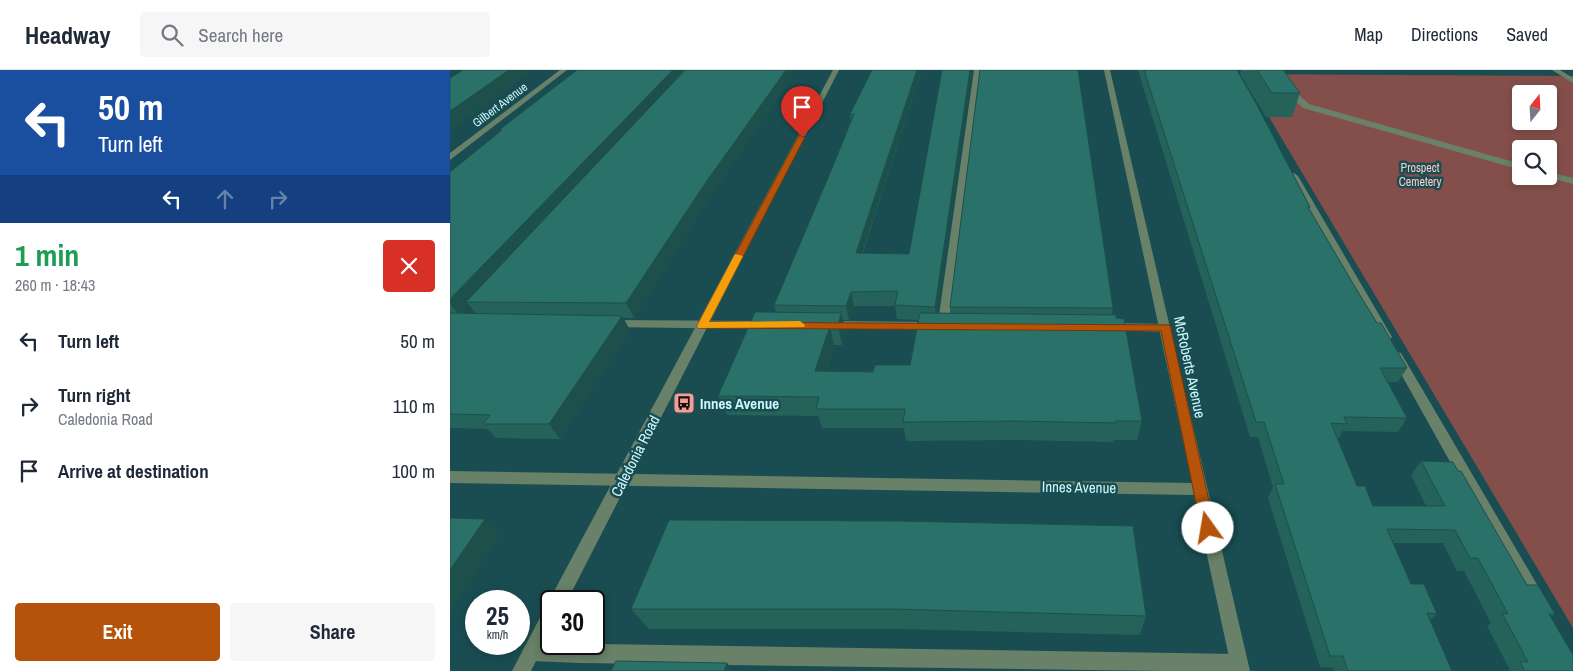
<!DOCTYPE html>
<meta charset="utf-8">
<style>
:root{--surface:#fff;--page:#f6f6f7;--text:#1f2937;--muted:#747a83;--line:#e0e1e3;--accent:#b45309}
body{margin:0;font-family:"Archivo Narrow",sans-serif;background:var(--page);color:var(--text);height:100vh;display:flex;flex-direction:column;font-size:19px;white-space:nowrap}
*{box-sizing:border-box;margin:0}
p{font-size:16px;color:var(--muted)}
.icon{flex:none;width:28px;height:28px;fill:none;stroke:currentColor;stroke-width:2;stroke-linecap:round;stroke-linejoin:round}
.map{position:relative;flex:1;overflow:hidden}
.panel{display:flex;flex-direction:column;background:var(--surface);width:450px}
.panel>*{flex:none}
.hud{background:#1a4fa0;color:#fff;overflow:hidden}
.needle{width:32px;rotate:18deg}
.tools{position:absolute;left:1062px;top:15px;display:grid;gap:10px}
.tools a{display:grid;place-items:center;width:45px;height:45px;border-radius:5px;background:var(--surface);box-shadow:0 2px 8px #0003;font-size:25px}
.speed{position:absolute;left:15px;top:520px;display:flex;gap:10px;font-size:25px;font-weight:700;text-align:center}
.speed>*{display:grid;place-content:center;width:65px;height:65px;border-radius:50%;background:var(--surface);box-shadow:0 2px 8px #0003;line-height:1}
.speed small{font-size:12px;font-weight:400}
.speed .limit{border:2px solid #111;border-radius:8px;background:#fff;color:#111}
.pin{position:absolute;display:grid;place-items:center;width:42px;height:42px;color:#fff;margin:-51px -21px;border-radius:50% 50% 50% 0;rotate:-45deg;box-shadow:0 0 5px #0007}
.pin .icon{rotate:45deg}
.me{position:absolute;width:55px;margin:-28px;rotate:347deg;stroke-linejoin:round;filter:drop-shadow(0 0 4px #0008)}
.turn{display:flex;align-items:center;gap:18px;height:105px;padding:0 15px;font-size:22px}
.turn .icon{width:65px;height:65px;stroke-width:2.5}
.turn b{display:block;font-size:35px;line-height:42px}
.lanes{display:flex;align-items:center;height:48px;padding:0 15px;background:#0003;justify-content:center;gap:25px;direction:ltr}
.lanes .off{opacity:.35}
.round{display:grid;place-items:center;flex:none;width:52px;height:52px;border-radius:5px;background:var(--page)}
.summary{display:flex;align-items:center;justify-content:space-between;height:85px;padding:0 15px}
h1{font-size:30px;font-weight:700;line-height:38px;color:#1e9e55}
.button{display:flex;gap:10px;margin-top:auto;padding:10px 15px}
.button a{flex:1;height:58px;border-radius:5px;background:var(--accent);color:#fff;font-size:20px;font-weight:700;line-height:58px;text-align:center}
.button a+a{background:var(--page);color:var(--text)}
ul{padding:0;list-style:none}
li{display:flex;align-items:center;gap:15px;height:65px;padding:0 15px}
li div{flex:1}
li b{display:block;font-size:19px}
li em{font-style:normal}
header{display:flex;align-items:center;gap:30px;box-sizing:border-box;height:70px;padding:0 25px;background:var(--surface);border-bottom:1px solid var(--line)}
header strong{font-size:24px}
nav{display:flex;gap:28px;margin-inline-start:auto;font-size:18px}
.search{width:350px;height:45px;background:var(--page);display:flex;align-items:center;gap:12px;box-sizing:border-box;padding:0 18px;border-radius:5px;color:var(--muted);font-size:19px}
main{display:flex;flex:1;min-height:0}
.map>svg:first-child{display:block}
.green{fill:#844f4b;fill-rule:evenodd}
.lines{fill:none;stroke-linecap:round;stroke-linejoin:round}
.service{fill:#688168;fill-rule:evenodd}
.minor{fill:#688168;fill-rule:evenodd}
.tertiary{fill:#688168;fill-rule:evenodd}
.wall{fill:#24625a;fill-rule:evenodd}
.shaded-wall{fill:#1d504a}
.building{fill:#2a7269;stroke:#1d504a}
.route{fill:#b45309;stroke:#753606}
.slow{fill:#f59e0b}
.labels{text-anchor:middle;dominant-baseline:central;stroke-width:5;stroke-linejoin:round;paint-order:stroke}
.far-street-label{font-size:12px;fill:#cdf8fd;stroke:#194d52}
.far-park-label{font-size:12px;fill:#f9cac6;stroke:#194d52}
.street-label{font-size:15px;fill:#cdf8fd;stroke:#194d52}
.poi-label{font-size:15px;font-weight:bold;fill:#cdf8fd;stroke:#194d52;text-anchor:start}
</style>
<header>
<strong>Headway</strong>
<div class="search"><svg class="icon" aria-label="search" viewBox="0 0 24 24"><circle cx="10" cy="10" r="6"/><path d="M15 15l6 6"/></svg>Search here</div>
<nav><a>Map</a><a>Directions</a><a>Saved</a></nav>
</header>
<main>
<section class="panel">
<div class="hud">
<div class="turn"><svg class="icon" aria-label="left" viewBox="0 0 24 24"><path d="M17 20v-9H6M10 6l-5 5 5 5"/></svg><div><b>50 m</b>Turn left</div></div>
<div class="lanes"><svg class="icon" aria-label="left" viewBox="0 0 24 24"><path d="M17 20v-9H6M10 6l-5 5 5 5"/></svg><svg class="icon off" aria-label="ahead" viewBox="0 0 24 24"><path d="M12 20V5M6 11l6-6 6 6"/></svg><svg class="icon off" aria-label="right" viewBox="0 0 24 24"><path d="M7 20v-9h11M14 6l5 5-5 5"/></svg></div>
</div>
<div class="summary"><div><h1>1 min</h1><p>260 m · 18:43</p></div><a class="round" style="background:#d93025;color:#fff"><svg class="icon" aria-label="close" viewBox="0 0 24 24"><path d="M6 6l12 12M18 6L6 18"/></svg></a></div>
<ul>
<li><svg class="icon" aria-label="left" viewBox="0 0 24 24"><path d="M17 20v-9H6M10 6l-5 5 5 5"/></svg><div><b>Turn left</b></div><em>50 m</em></li>
<li><svg class="icon" aria-label="right" viewBox="0 0 24 24"><path d="M7 20v-9h11M14 6l5 5-5 5"/></svg><div><b>Turn right</b><p>Caledonia Road</p></div><em>110 m</em></li>
<li><svg class="icon" aria-label="arrive" viewBox="0 0 24 24"><path d="M6 21V4h12l-3 4 3 4H6"/></svg><div><b>Arrive at destination</b></div><em>100 m</em></li>
</ul>
<div class="button"><a>Exit</a><a>Share</a></div>
</section>
<div class="map">
<svg width="1123" height="601" viewBox="0 0 1123 601">
<rect width="100%" height="100%" fill="#194d52"/>
<path class="green" d="M793 4 1123 6V558L819 47ZM1071 24H1099V51H1071ZM1071 79H1099V106H1071Z"/>
<g class="lines">
<g class="service">
<polygon points="524,0 530,0 499,256 493,260 488,258 373,258 371,255 377,251 488,252"/>
<polygon points="1102,0 1110,0 1123,8 1123,13"/>
<polygon points="833,16 839,16 859,34 1071,94 1071,100 853,38 833,20"/>
<polygon points="1099,102 1123,108 1123,114 1096,107 1099,106"/>
<polygon points="844,103 848,106 942,267 940,270 936,271 930,267 840,106"/>
<polygon points="160,250 315,251 321,255 315,259 156,257 154,254"/>
<polygon points="660,253 716,254 722,258 716,262 656,260 654,257 656,254"/>
<polygon points="947,282 951,283 1092,523 1094,529 1092,535 1086,537 1080,535 941,286"/>
<polygon points="81,573 789,584 795,587 798,593 795,599 791,601 715,601 131,593 81,591 75,588 72,582 75,576"/>
</g>
<g class="minor">
<polygon points="110,0 117,0 0,90 0,83"/>
<polygon points="654,0 660,0 800,601 782,601 744,425 0,413 0,401 742,413"/>
</g>
<g class="tertiary">
<polygon points="383,0 389,0 117,531 101,531 101,535 100,531 102,525"/>
<polygon points="101,536 101,561 81,601 62,601 95,538"/>
</g>
</g>
<g class="wall">
<path d="M422 0H472L413 183 459 184 492 0H522L487 243 500 244V237L663 238 662 244 692 351 687 370H663V372L566 370 456 371 454 358H372L368 346 277 345 268 326 326 243 324 235 383 96 401 50 400 44ZM404 236H445L447 249 468 250 460 295 423 302 377 301 384 275H392L396 262 393 250H399Z"/>
<polygon points="688,0 787,0 860,137 859,139 908,222 927,253 957,298 948,312 938,312 957,348 948,362 892,361 889,368 887,368 907,416 923,436 976,436 961,405 971,391 1008,401 1077,515 1105,544 1101,547 1123,601 1058,601 1060,600 1037,556 1041,553 1014,501 1007,501 993,473 943,473 961,514 987,544 980,550 1002,601 884,601 883,598 870,597 818,428 823,417 808,367 800,367"/>
<polygon points="791,0 833,0 850,23 842,47 816,47 790,4"/>
<path d="M339 8 340 10 259 128 184 248H173L180 260 110 369 46 368 38 359 0 358V102L50 62 49 60ZM19 235 25 243H11Z"/>
<polygon points="219,450 696,546 690,565 448,559 199,559 181,539"/>
</g>
<g class="shaded-wall">
<polygon points="59,0 84,0 0,61 0,41"/>
<polygon points="223,0 237,0 16,232 19,235 9,245 0,233 0,229"/>
<polygon points="335,0 344,0 339,8 340,10 259,128 184,248 176,233 254,115"/>
<polygon points="467,0 472,0 408,196 406,183"/>
<polygon points="520,0 522,0 522,2 486,251 485,237"/>
<polygon points="401,222 404,236 399,250 396,236"/>
<polygon points="391,243 396,262 392,275 388,256"/>
<polygon points="172,246 180,260 110,369 99,354"/>
<polygon points="380,256 384,275 371,321 365,301"/>
<polygon points="35,449 51,465 0,542 0,500"/>
<polygon points="277,593 283,601 274,601"/>
</g>
<g class="building">
<polygon points="13,0 59,0 0,41 0,8"/>
<polygon points="127,0 223,0 0,229 0,102 52,60 49,60"/>
<polygon points="235,0 336,0 254,115 176,233 16,232"/>
<polygon points="422,0 467,0 406,183 459,184 492,0 520,0 485,237 445,235 448,221 401,222 396,236 324,235 383,96 404,44 400,44"/>
<polygon points="530,0 628,0 663,238 500,237"/>
<polygon points="694,0 787,0 807,35 860,137 858,137 908,222 927,253 931,253 957,298 930,298 957,348 894,347 897,354 881,353 907,416 915,416 923,436 995,436 971,391 1003,392 1008,401 1011,401 1077,515 1088,515 1105,544 1099,544 1123,585 1123,601 1075,601 1070,592 1078,592 1052,543 1058,544 1028,488 1020,488 1005,460 937,459 961,514 974,514 987,544 977,543 1002,601 898,601 893,586 880,586 825,414 834,414 814,352 806,352"/>
<polygon points="807,0 833,0 850,23 822,23"/>
<polygon points="305,242 391,243 388,256 380,256 365,301 423,302 425,295 460,295 470,243 666,245 666,248 674,249 692,351 666,351 666,353 566,351 453,352 455,339 366,339 369,327 268,326"/>
<polygon points="0,243 172,246 99,354 33,354 40,345 0,344"/>
<polygon points="0,448 35,449 0,500"/>
<polygon points="219,450 446,451 683,456 696,546 442,539 181,539"/>
<polygon points="166,591 277,593 274,601 155,601 161,601"/>
</g>
<polygon class="route" points="349,65 355,67 259,252 720,255 765,458 763,462 758,464 753,462 751,458 711,261 248,258 247,256"/>
<polygon class="slow" points="285,184 293,186 259,252 350,251 355,255 354,257 248,258 247,256"/>
<defs>
<g id="bus-square" transform="scale(1.125)"><rect x="-9" y="-9" width="18" height="18" rx="4" fill="#f59c95" stroke="#194d52"/><path d="M-5-6H5V4H4V6H2V4H-2V6H-4V4H-5ZM-3.5-4V0h7V-4ZM-3.5 1.2v1.5H-2V1.2ZM2 1.2v1.5H3.5V1.2Z" fill="#111"/></g>
</defs>
<g fill-rule="evenodd">
<use href="#bus-square" x="234" y="333"/>
</g>
<g class="labels">
<g class="far-street-label">
<text transform="translate(50 35) rotate(-37)">Gilbert Avenue</text>
</g>
<g class="far-park-label">
<text x="970" y="98">Prospect<tspan x="970" dy="14">Cemetery</tspan></text>
</g>
<g class="street-label">
<text transform="translate(740 297) rotate(78)">McRoberts Avenue</text>
<text transform="translate(185 386) rotate(-63)">Caledonia Road</text>
<text transform="translate(629 417) rotate(1)">Innes Avenue</text>
</g>
<g class="poi-label">
<text x="250" y="333">Innes Avenue</text>
</g>
</g>
</svg>
<div class="tools">
<a><svg class="needle" viewBox="-14 -14 28 28"><path d="M0-13l5 13h-10z" fill="#e53935"/><path d="M0 13l5-13h-10z" fill="#747a83"/></svg></a>
<a><svg class="icon" aria-label="search" viewBox="0 0 24 24"><circle cx="10" cy="10" r="6"/><path d="M15 15l6 6"/></svg></a>
</div>
<div class="speed"><div>25<small>km/h</small></div><div class="limit">30</div></div>
<div class="pin" style="left:352px;top:67px;background:#d93025"><svg class="icon" aria-label="arrive" viewBox="0 0 24 24"><path d="M6 21V4h12l-3 4 3 4H6"/></svg></div>
<svg class="me" style="left:758px;top:458px" viewBox="-20 -20 40 40"><circle r="19" fill="#fff"/><path d="M0-13L10 11 0 6-10 11z" fill="#b45309"/></svg>
</div>
</main>
